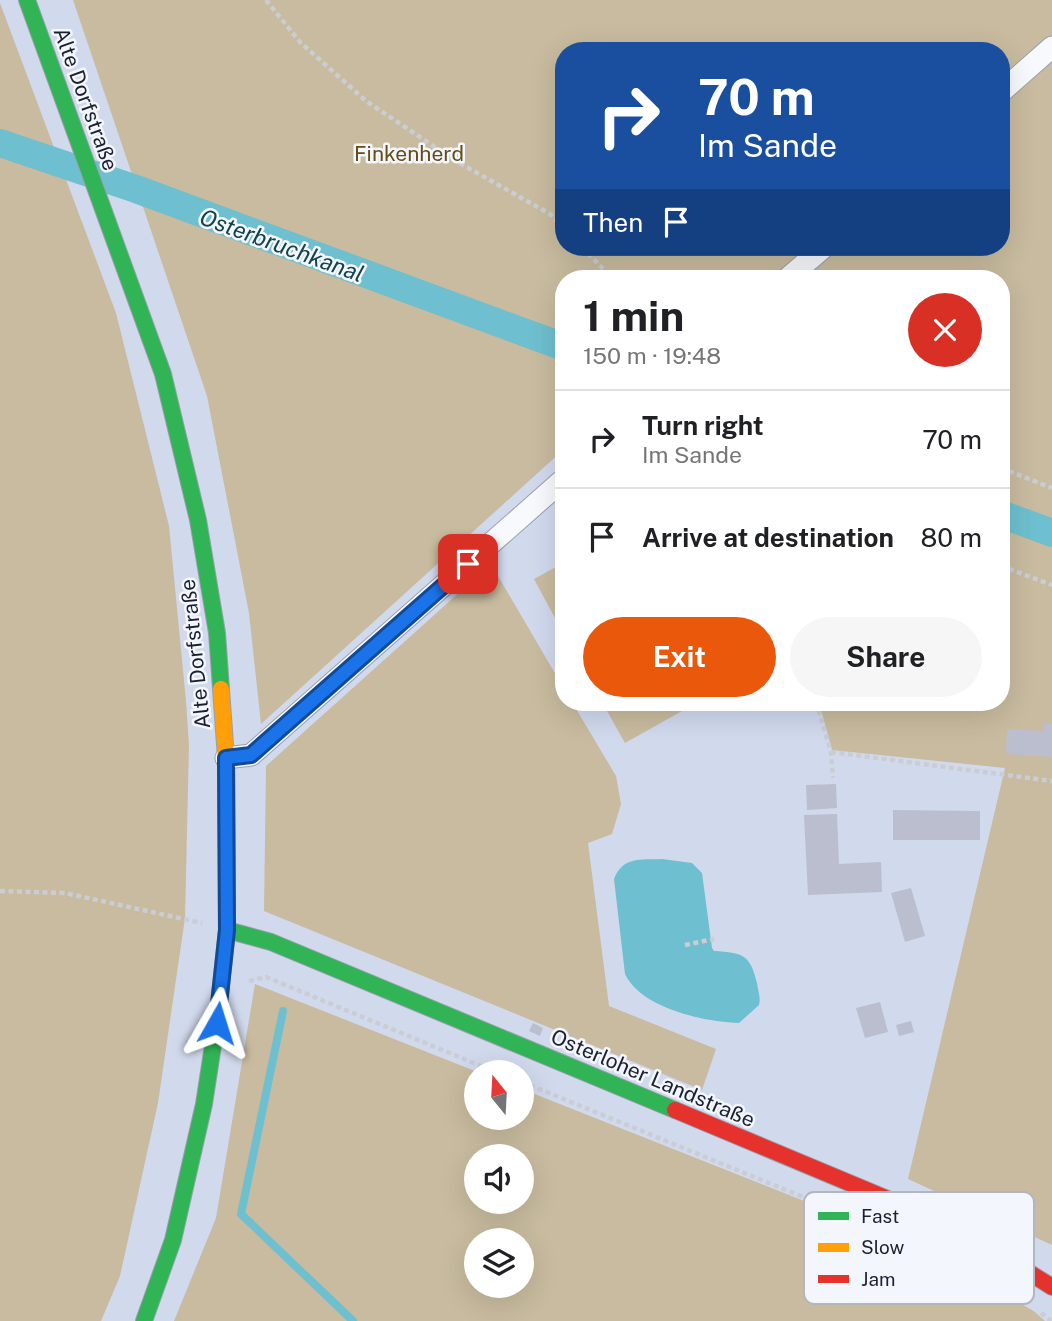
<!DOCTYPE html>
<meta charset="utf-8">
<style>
:root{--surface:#fff;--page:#f6f6f6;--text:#202124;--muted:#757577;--line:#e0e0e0;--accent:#ea580c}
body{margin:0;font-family:"Public Sans",sans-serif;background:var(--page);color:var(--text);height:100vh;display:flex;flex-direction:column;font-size:26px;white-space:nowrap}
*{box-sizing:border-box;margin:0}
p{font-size:23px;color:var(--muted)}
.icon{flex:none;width:38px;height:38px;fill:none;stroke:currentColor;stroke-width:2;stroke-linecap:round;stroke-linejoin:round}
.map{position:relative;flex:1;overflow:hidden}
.drawer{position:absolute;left:555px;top:270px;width:455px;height:441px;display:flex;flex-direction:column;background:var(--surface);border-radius:28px;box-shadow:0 7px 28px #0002}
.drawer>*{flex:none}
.top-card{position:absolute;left:555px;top:42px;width:455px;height:214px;border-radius:28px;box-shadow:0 7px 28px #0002;background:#1a4fa0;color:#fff;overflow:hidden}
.needle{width:46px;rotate:342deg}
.buttons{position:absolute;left:464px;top:1060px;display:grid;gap:14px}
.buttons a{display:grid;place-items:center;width:70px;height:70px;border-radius:50%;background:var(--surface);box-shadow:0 7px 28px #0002;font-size:35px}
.pin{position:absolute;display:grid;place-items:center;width:60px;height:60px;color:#fff;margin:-30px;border-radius:14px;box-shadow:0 4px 10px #0006}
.me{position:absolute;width:77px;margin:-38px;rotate:6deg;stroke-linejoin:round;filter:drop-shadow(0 0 5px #0008)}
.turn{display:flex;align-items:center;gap:24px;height:147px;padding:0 28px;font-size:32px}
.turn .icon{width:91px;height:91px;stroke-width:2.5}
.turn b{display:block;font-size:49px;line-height:60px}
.then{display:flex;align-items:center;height:66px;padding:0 28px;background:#0003;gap:14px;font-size:26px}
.round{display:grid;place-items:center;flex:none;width:74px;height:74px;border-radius:37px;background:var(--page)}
.overview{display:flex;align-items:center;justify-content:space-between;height:119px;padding:0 28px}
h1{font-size:42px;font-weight:700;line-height:52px}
.button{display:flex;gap:14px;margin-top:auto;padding:14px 28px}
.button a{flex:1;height:80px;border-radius:42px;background:var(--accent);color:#fff;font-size:28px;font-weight:700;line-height:80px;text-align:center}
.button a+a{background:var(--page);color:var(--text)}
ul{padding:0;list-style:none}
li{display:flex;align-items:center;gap:21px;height:98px;padding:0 28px;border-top:2px solid var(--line)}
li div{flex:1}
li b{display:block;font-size:26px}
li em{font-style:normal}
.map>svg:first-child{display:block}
.green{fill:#c8bb9f;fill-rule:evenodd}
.water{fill:#6ebfcf}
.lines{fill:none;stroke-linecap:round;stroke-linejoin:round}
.stream{stroke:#6ebfcf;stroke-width:8}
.canal{stroke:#6ebfcf;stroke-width:28}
.building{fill:#bbbece}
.street-casing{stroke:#999fae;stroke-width:23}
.fast-casing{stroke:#999fae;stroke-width:18}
.slow-casing{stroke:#999fae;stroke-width:18}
.jam-casing{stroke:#999fae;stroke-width:18}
.path{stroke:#cacdd3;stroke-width:4.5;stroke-dasharray:5 3.5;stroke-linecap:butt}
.street{stroke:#f8f9fc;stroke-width:21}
.fast{stroke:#30b455;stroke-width:16}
.slow{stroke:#ff9f0a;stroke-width:16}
.jam{stroke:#e5322d;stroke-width:16}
.route-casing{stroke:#114b97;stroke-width:18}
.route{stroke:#1a73e8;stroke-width:12}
.labels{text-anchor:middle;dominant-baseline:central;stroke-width:5;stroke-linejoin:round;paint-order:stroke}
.street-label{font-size:21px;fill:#1b212d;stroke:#f3f6fd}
.park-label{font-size:21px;fill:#644e14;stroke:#f3f6fd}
.water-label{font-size:23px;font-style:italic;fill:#12444a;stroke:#f3f6fd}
.key{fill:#f3f6fd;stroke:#b2b6bf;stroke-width:2}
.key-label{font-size:19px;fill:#1b212d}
</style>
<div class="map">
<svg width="1052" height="1321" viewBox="0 0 1052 1321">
<rect width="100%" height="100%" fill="#d1d9ed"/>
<g class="green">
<path d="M73 0H1052V1245L908 1179 1005 768 832 750 819 702H1001V278H564L563 450 261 724 249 613 207 396ZM564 51H1001V247H564Z"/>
<polygon points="0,3 116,313 169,526 186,701 189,745 185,918 158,1103 120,1276 101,1321 0,1321"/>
<polygon points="563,563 563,633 534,579"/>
<polygon points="491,564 563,687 564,702 572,702 616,776 621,804 612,834 588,843 609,1006 716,1049 702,1090 264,911 266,766"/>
<polygon points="602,702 698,702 625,743"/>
<path d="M255 984 480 1073H476V1118H522V1089L945 1257 1035 1312 1045 1321H174L216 1218ZM476 1157H522V1202H476ZM476 1241H522V1286H476Z"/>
</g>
<path class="water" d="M662 859 692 863 702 873 712 948 714 951C743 953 750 954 757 983 758 991 761 998 759 1005L739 1023C704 1022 641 1008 625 974L614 879C623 856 641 860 662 859Z"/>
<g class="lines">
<polyline class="stream" points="283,1011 241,1214 353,1321"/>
<g class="canal">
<polyline points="0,143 136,189 564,347"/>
<polyline points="1001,514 1052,533"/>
</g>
</g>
<g class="building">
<polygon points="1044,724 1052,724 1052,757 1006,754 1007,729 1044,731"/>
<polygon points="836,784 837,808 807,810 806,785"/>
<polygon points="893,810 980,811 980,840 893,840"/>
<polygon points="837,814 839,864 881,862 882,892 808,895 804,815"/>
<polygon points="911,888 925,936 905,942 891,893"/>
<polygon points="880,1002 888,1032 865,1038 856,1008"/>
<polygon points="911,1021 914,1032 899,1036 896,1025"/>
<polygon points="533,1023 543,1028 540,1036 529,1031"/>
</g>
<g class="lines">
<g class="street-casing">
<g id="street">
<polyline points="1001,92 1052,47"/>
<polyline points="788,278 824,247"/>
<polyline points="226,758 251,755 564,479"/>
</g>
</g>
<g class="fast-casing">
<g id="fast">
<polyline points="27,0 163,374 198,520 217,633 221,689"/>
<polyline points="227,930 271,942 675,1110"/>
<polyline points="144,1321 173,1240 204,1104 218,1013"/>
</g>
</g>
<g class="slow-casing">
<polyline id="slow" points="218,1013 227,930 226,758 221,689"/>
</g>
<g class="jam-casing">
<polyline id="jam" points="675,1110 902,1205 998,1253 1052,1287"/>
</g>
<g class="path">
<polyline points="266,0 300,42 366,101 456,161 550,214 564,228"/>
<polyline points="582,247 612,278"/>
<polyline points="1001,468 1052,488"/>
<polyline points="1001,566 1052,585"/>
<polyline points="816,702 831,752 833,778"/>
<polyline points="831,752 1052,781"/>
<polyline points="0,891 65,893 202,923"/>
<polyline points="685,945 714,939"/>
<polyline points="249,981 266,977 498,1073"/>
<polyline points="522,1082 891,1233"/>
<polyline points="1041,1313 1051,1321"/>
</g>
<use href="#street" class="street"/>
<use href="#fast" class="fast"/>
<use href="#slow" class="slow"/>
<use href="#jam" class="jam"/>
</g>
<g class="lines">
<g class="route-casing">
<polyline id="route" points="217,1023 227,930 226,758 251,755 468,564"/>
</g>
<use href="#route" class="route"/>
</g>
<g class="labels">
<g class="street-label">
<text transform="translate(86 99) rotate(70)">Alte Dorfstraße</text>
<text transform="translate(195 654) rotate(-96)">Alte Dorfstraße</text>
<text transform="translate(653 1078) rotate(23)">Osterloher Landstraße</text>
</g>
<g class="park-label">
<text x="409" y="153">Finkenherd</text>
</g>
<g class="water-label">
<text transform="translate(282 245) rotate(20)">Osterbruchkanal</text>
</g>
</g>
<rect x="804" y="1192" width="230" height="112" rx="10" class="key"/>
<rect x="818" y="1212" width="31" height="8" fill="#30b455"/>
<rect x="818" y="1243" width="31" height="9" fill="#ff9f0a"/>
<rect x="818" y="1275" width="31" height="8" fill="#e5322d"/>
<g class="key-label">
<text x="861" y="1223">Fast</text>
<text x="861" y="1254">Slow</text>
<text x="861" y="1286">Jam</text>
</g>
</svg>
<div class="buttons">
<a><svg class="needle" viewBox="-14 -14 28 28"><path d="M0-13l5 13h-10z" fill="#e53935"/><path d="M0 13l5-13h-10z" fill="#757577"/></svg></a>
<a><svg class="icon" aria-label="sound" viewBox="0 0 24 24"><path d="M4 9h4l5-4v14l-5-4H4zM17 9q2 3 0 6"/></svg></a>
<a><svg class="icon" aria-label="layers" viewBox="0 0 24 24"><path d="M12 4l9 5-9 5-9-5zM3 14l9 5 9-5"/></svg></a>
</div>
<div class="pin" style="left:468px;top:564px;background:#d93025"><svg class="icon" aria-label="arrive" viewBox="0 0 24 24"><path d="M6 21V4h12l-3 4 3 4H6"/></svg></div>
<svg class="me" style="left:217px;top:1023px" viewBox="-20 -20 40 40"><path d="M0-17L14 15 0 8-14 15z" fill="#1a73e8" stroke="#fff" stroke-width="4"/></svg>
<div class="top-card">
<div class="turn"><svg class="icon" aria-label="right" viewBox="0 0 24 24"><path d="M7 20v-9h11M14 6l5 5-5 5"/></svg><div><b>70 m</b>Im Sande</div></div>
<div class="then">Then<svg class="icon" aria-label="arrive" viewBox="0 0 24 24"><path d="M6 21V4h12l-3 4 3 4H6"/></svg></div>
</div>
<section class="drawer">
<div class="overview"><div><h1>1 min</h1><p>150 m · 19:48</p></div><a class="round" style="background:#d93025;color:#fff"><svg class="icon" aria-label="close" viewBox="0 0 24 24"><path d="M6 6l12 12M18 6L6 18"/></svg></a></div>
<ul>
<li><svg class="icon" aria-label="right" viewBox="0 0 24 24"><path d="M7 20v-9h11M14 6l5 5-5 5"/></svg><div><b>Turn right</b><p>Im Sande</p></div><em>70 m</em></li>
<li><svg class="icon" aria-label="arrive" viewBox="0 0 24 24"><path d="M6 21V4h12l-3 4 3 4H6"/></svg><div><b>Arrive at destination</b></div><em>80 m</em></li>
</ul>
<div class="button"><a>Exit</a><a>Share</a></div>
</section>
</div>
